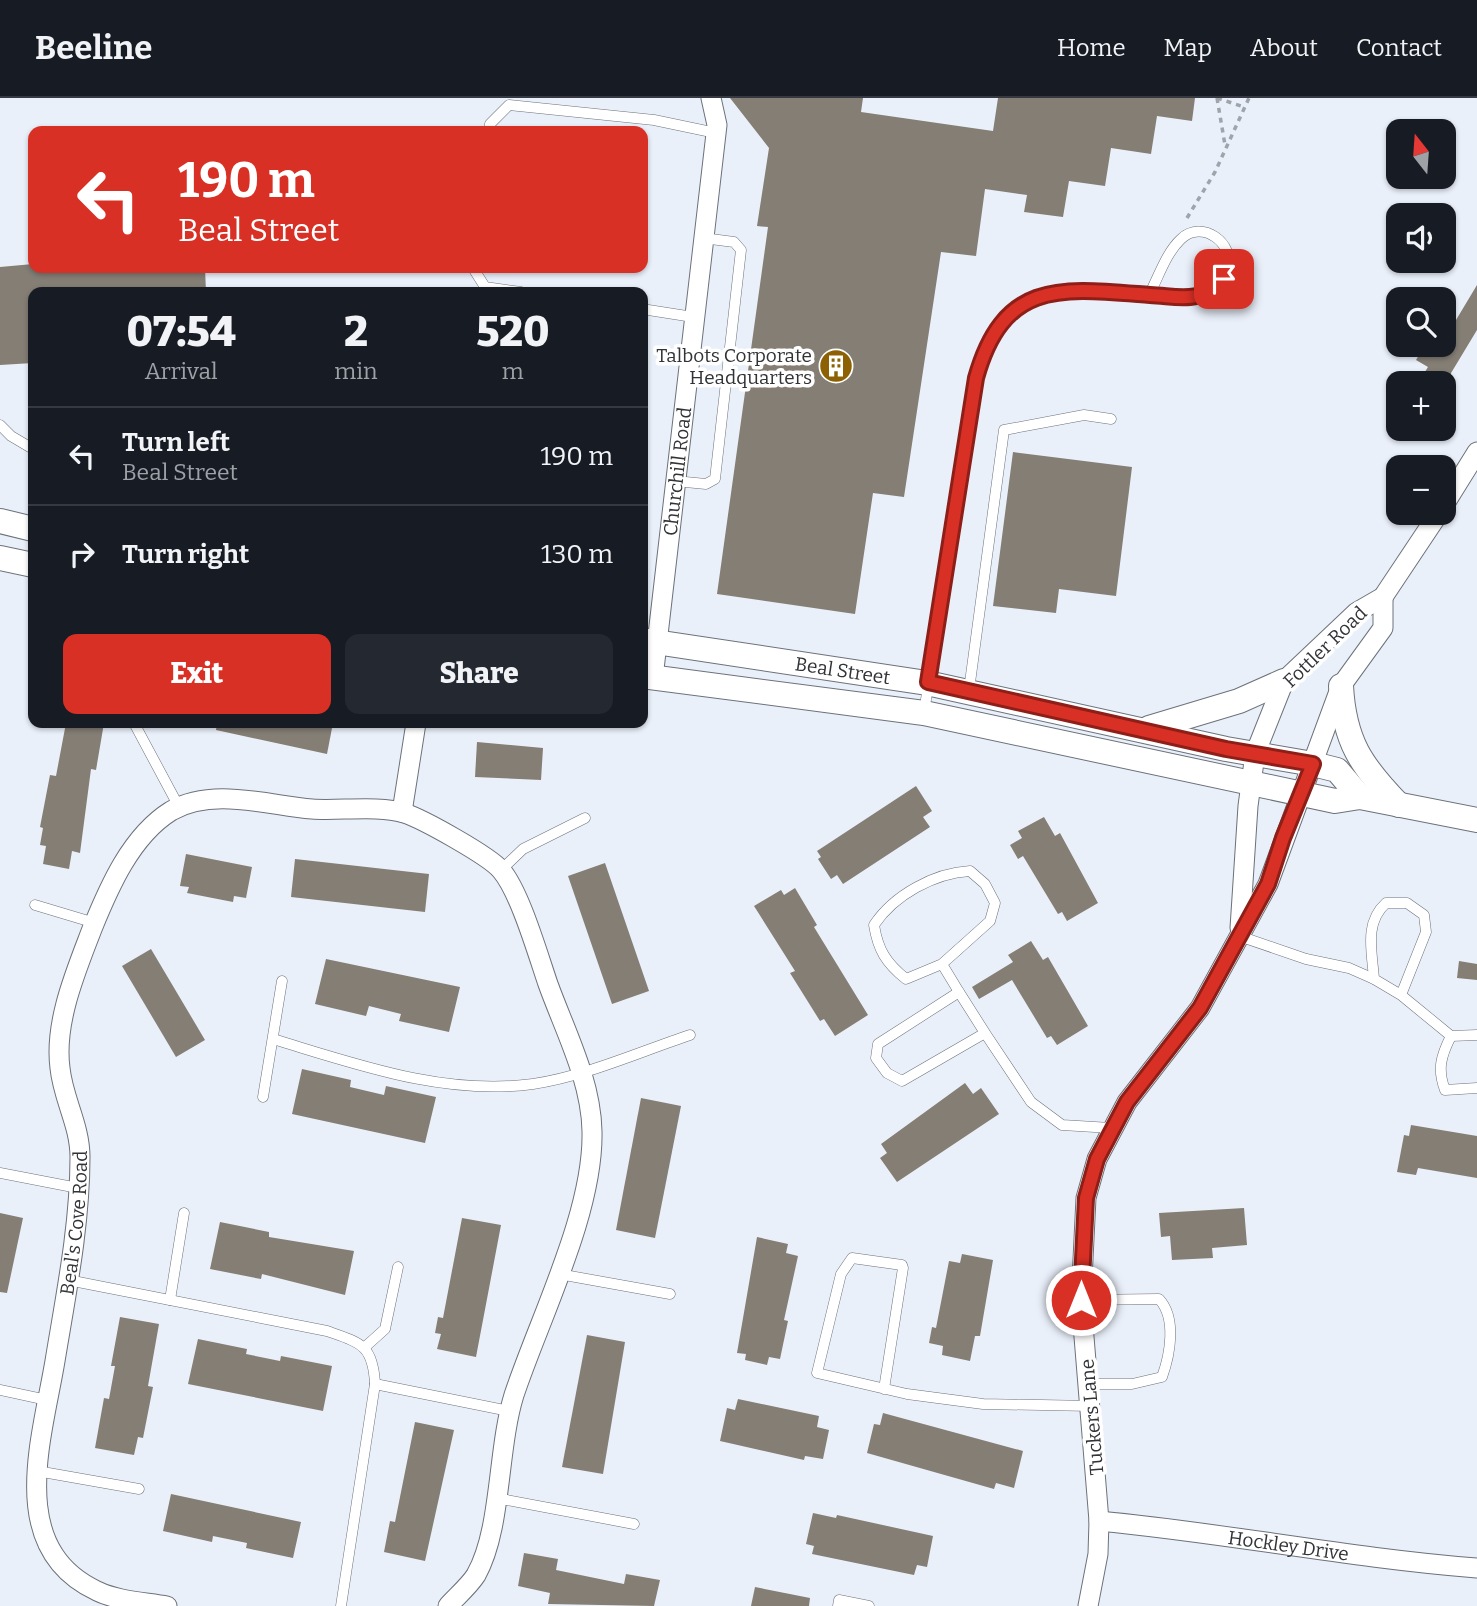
<!DOCTYPE html>
<meta charset="utf-8">
<style>
:root{--surface:#171b24;--page:#242831;--text:#f1f3f6;--muted:#9ea1a6;--line:#363941;--accent:#d93025}
body{margin:0;font-family:Bitter,serif;background:var(--page);color:var(--text);height:100vh;display:flex;flex-direction:column;font-size:26px;white-space:nowrap}
*{box-sizing:border-box;margin:0}
p{font-size:23px;color:var(--muted)}
.icon{flex:none;width:38px;height:38px;fill:none;stroke:currentColor;stroke-width:2;stroke-linecap:round;stroke-linejoin:round}
.map{position:relative;flex:1;overflow:hidden}
.sheet{position:absolute;left:28px;top:189px;width:620px;height:441px;display:flex;flex-direction:column;background:var(--surface);border-radius:14px;box-shadow:0 2px 5px #0004}
.sheet>*{flex:none}
.hud{position:absolute;left:28px;top:28px;width:620px;height:147px;border-radius:14px;box-shadow:0 2px 5px #0004;background:#d93025;color:#fff;overflow:hidden}
.needle{width:46px;rotate:343deg}
.controls{position:absolute;left:1386px;top:21px;display:grid;gap:14px}
.controls a{display:grid;place-items:center;width:70px;height:70px;border-radius:14px;background:var(--surface);box-shadow:0 2px 5px #0004;font-size:35px}
.pin{position:absolute;display:grid;place-items:center;width:60px;height:60px;color:#fff;margin:-30px;border-radius:14px;box-shadow:0 4px 10px #0006}
.me{position:absolute;width:77px;margin:-38px;rotate:0deg;stroke-linejoin:round;filter:drop-shadow(0 0 5px #0008)}
.turn{display:flex;align-items:center;gap:24px;height:147px;padding:0 35px;font-size:32px}
.turn .icon{width:91px;height:91px;stroke-width:2.5}
.turn b{display:block;font-size:49px;line-height:60px}
.eta{display:flex;justify-content:space-evenly;align-items:center;height:119px;text-align:center}
.eta b{font-size:42px;font-weight:800;line-height:49px}
.action{display:flex;gap:14px;margin-top:auto;padding:14px 35px}
.action a{flex:1;height:80px;border-radius:14px;background:var(--accent);color:#fff;font-size:28px;font-weight:800;line-height:80px;text-align:center}
.action a+a{background:var(--page);color:var(--text)}
ul{padding:0;list-style:none}
li{display:flex;align-items:center;gap:21px;height:98px;padding:0 35px;border-top:2px solid var(--line)}
li div{flex:1}
li b{display:block;font-size:26px}
li em{font-style:normal}
header{display:flex;align-items:center;gap:42px;box-sizing:border-box;height:98px;padding:0 35px;background:var(--surface);border-bottom:2px solid var(--line)}
header strong{font-size:33px}
nav{display:flex;gap:38px;margin-inline-start:auto;font-size:24px}
.map>svg:first-child{display:block}
.building{fill:#847e75}
.lines{fill:none;stroke-linecap:round;stroke-linejoin:round}
.service-casing{stroke:#6c727a;stroke-width:11}
.minor-casing{stroke:#6c727a;stroke-width:21}
.tertiary-casing{stroke:#6c727a;stroke-width:26}
.path{stroke:#9fa4ab;stroke-width:3.5;stroke-dasharray:5 5;stroke-linecap:butt}
.service{stroke:#fff;stroke-width:10}
.minor{stroke:#fff;stroke-width:19}
.tertiary{stroke:#fff;stroke-width:24}
.route-casing{stroke:#8d1f18;stroke-width:18}
.route{stroke:#d93025;stroke-width:12}
.labels{text-anchor:middle;dominant-baseline:central;stroke-width:7;stroke-linejoin:round;paint-order:stroke}
.poi-label{font-size:19px;fill:#313337;stroke:#fff;text-anchor:end}
.street-label{font-size:19px;fill:#313337;stroke:#fff}
</style>
<header>
<strong>Beeline</strong>
<nav><a>Home</a><a>Map</a><a>About</a><a>Contact</a></nav>
</header>
<div class="map">
<svg width="1477" height="1508" viewBox="0 0 1477 1508">
<rect width="100%" height="100%" fill="#eaf0fa"/>
<g class="building">
<polygon points="730,0 863,0 861,14 993,33 998,0 1195,0 1192,23 1157,18 1151,56 1111,50 1105,88 1069,83 1063,119 1024,114 1027,97 985,91 976,158 941,154 904,399 873,395 855,516 717,496 768,129 757,128 769,50"/>
<polygon points="33,166 33,170 205,170 206,194 33,194 33,265 0,267 0,169"/>
<polygon points="1477,187 1477,232 1445,285 1418,285 1428,269 1416,262 1425,247 1444,247 1444,242"/>
<polygon points="1013,354 1132,369 1116,498 1059,491 1056,515 993,508"/>
<polygon points="66,625 104,625 96,672 91,671 80,755 72,753 69,771 43,766 46,748 40,747 43,730 40,729 50,677 56,678"/>
<polygon points="217,625 333,625 327,656 216,632"/>
<polygon points="477,644 543,650 541,682 475,679"/>
<polygon points="916,688 932,713 923,719 930,729 843,786 837,777 831,781 818,761 821,759 817,753"/>
<polygon points="1044,719 1055,738 1060,735 1098,805 1067,823 1062,814 1058,816 1023,758 1018,761 1010,747 1022,740 1018,733"/>
<polygon points="186,756 252,769 246,800 234,798 233,804 187,795 189,789 180,788"/>
<polygon points="295,761 429,776 425,814 291,799"/>
<polygon points="605,765 649,893 612,906 568,778"/>
<polygon points="795,790 817,827 814,829 868,917 835,938 824,921 820,923 790,875 795,873 754,808 781,792 784,797"/>
<polygon points="1031,843 1043,862 1048,859 1088,928 1057,947 1051,938 1047,940 1012,882 979,901 972,889 1013,864 1008,857"/>
<polygon points="151,851 205,942 176,959 122,868"/>
<polygon points="326,861 460,889 449,934 399,923 401,916 369,908 366,918 315,906"/>
<polygon points="1459,863 1477,866 1477,882 1457,880"/>
<polygon points="302,971 351,982 350,989 384,997 386,988 436,999 425,1045 292,1016"/>
<polygon points="965,985 973,996 981,990 999,1016 897,1084 880,1060 887,1055 881,1046"/>
<polygon points="641,1000 681,1008 655,1140 616,1132"/>
<polygon points="1411,1027 1477,1038 1477,1080 1418,1070 1416,1077 1397,1074 1404,1037 1409,1038"/>
<polygon points="1244,1110 1247,1147 1212,1150 1213,1160 1172,1162 1170,1138 1161,1139 1159,1115"/>
<polygon points="0,1115 23,1120 7,1195 0,1194"/>
<polygon points="462,1120 501,1127 476,1259 437,1251 441,1236 435,1235 438,1219 443,1220"/>
<polygon points="220,1124 269,1134 269,1139 354,1153 345,1197 262,1176 261,1181 210,1171"/>
<polygon points="757,1139 788,1146 786,1155 798,1158 784,1222 788,1223 780,1261 769,1259 767,1267 745,1262 746,1256 737,1255"/>
<polygon points="962,1156 993,1162 980,1238 975,1238 970,1263 942,1257 943,1248 929,1245 932,1229 936,1230 949,1163 960,1165"/>
<polygon points="120,1219 159,1226 148,1288 153,1289 143,1340 138,1339 134,1357 95,1350 104,1300 109,1301 115,1268 111,1268"/>
<polygon points="587,1237 625,1244 603,1376 562,1369"/>
<polygon points="198,1241 247,1251 246,1256 280,1263 281,1258 332,1268 323,1313 188,1286"/>
<polygon points="738,1301 819,1318 817,1329 829,1332 823,1361 805,1358 804,1362 720,1343 727,1310 735,1312"/>
<polygon points="883,1315 1023,1353 1014,1390 996,1385 994,1391 867,1355 874,1326 880,1327"/>
<polygon points="415,1324 454,1332 425,1463 384,1454 390,1423 395,1424"/>
<polygon points="171,1396 301,1424 293,1460 246,1450 247,1445 213,1438 212,1444 163,1433"/>
<polygon points="813,1415 836,1420 837,1417 933,1438 927,1469 917,1467 914,1477 812,1456 814,1448 806,1446"/>
<polygon points="524,1455 558,1461 556,1472 624,1486 626,1476 660,1482 654,1508 548,1506 550,1495 518,1488"/>
<polygon points="755,1489 810,1500 809,1508 751,1508"/>
</g>
<g class="lines">
<g class="service-casing">
<g id="service">
<polyline points="489,33 490,26 509,7 654,22 716,35"/>
<polyline points="473,170 485,189 521,194"/>
<polyline points="642,211 693,219"/>
<polyline points="0,327 11,338 33,351"/>
<polyline points="675,383 706,386 715,381 741,152 734,144 703,140"/>
<polyline points="969,592 1004,332 1084,317 1111,321"/>
<path d="M924 614 977 280C986 246 1002 210 1038 197 1085 181 1139 203 1187 201 1204 200 1223 189 1228 171 1235 145 1202 121 1181 141 1166 155 1159 178 1149 197"/>
<polyline points="134,625 179,709"/>
<polyline points="501,772 523,751 585,720"/>
<polyline points="35,807 95,825"/>
<polyline points="1239,838 1306,861 1349,870 1374,881"/>
<path d="M942 866 906 881C886 865 878 852 874 827 894 797 934 775 970 773L985 786 995 805 990 823 942 866 959 894"/>
<path d="M1401 897 1426 834 1424 817 1407 805H1386C1364 825 1372 853 1374 881L1401 897 1451 938 1477 937"/>
<polyline points="985,935 959,894 878,946 876,960 887,975 902,983 985,935 1031,1004 1062,1027 1111,1030"/>
<path d="M1451 938C1441 958 1437 971 1445 992L1477 990"/>
<path d="M273 941C356 966 444 998 533 986 586 978 639 954 690 937"/>
<polyline points="263,999 282,883"/>
<polyline points="0,1075 78,1090"/>
<polyline points="559,1176 670,1196"/>
<path d="M68 1182 327 1233C361 1245 373 1247 375 1286L341 1508"/>
<polyline points="170,1202 184,1115"/>
<path d="M1081 1202 1159 1201C1177 1220 1170 1257 1162 1279L1132 1286H1090"/>
<polyline points="365,1249 385,1231 398,1169"/>
<polyline points="375,1286 509,1313"/>
<polyline points="884,1291 903,1170 902,1167 852,1160 841,1176 817,1275 907,1296 983,1306 1092,1308"/>
<polyline points="0,1292 47,1302"/>
<polyline points="37,1373 139,1391"/>
<polyline points="496,1400 634,1426"/>
<polyline points="838,1508 839,1502 869,1508"/>
</g>
</g>
<g class="minor-casing">
<g id="minor">
<polyline points="1444,407 1477,354"/>
<path id="s1" d="M653 580 717 27 711 0"/>
<polyline points="402,714 416,625"/>
<polyline points="1240,830 1248,708 1255,656 1284,583 1357,514 1383,499 1439,415"/>
<path id="s2" d="M1099 1423C1226 1435 1350 1460 1477 1470"/>
<path id="s3" d="M167 1508C145 1504 117 1503 97 1493 5 1450 42 1341 55 1263 66 1196 80 1127 80 1059 80 1027 63 1001 60 970 54 924 76 873 92 831 109 789 131 738 171 713 212 689 267 707 312 711 339 713 379 707 404 715 423 721 489 758 501 772 520 794 538 857 548 886 565 933 591 982 592 1033 594 1114 540 1219 514 1297 497 1352 502 1431 476 1477 469 1488 457 1498 448 1508"/>
<polyline points="1088,1508 1098,1456 1099,1423 1081,1202 1086,1100 1097,1061 1127,1004 1200,910 1268,786 1341,588 1383,530 1383,499"/>
</g>
</g>
<g class="tertiary-casing">
<g id="tertiary">
<polyline points="0,423 33,431"/>
<polyline points="0,460 33,467"/>
<path id="s4" d="M642 542 927 585 1226 651 1313 666 1337 672 1360 699"/>
<polyline points="642,578 924,615 1335,703 1360,699 1477,722"/>
<path d="M1341 588C1344 643 1361 668 1399 707"/>
<polyline points="1149,630 1239,603 1284,583"/>
</g>
</g>
<g class="path">
<polyline points="1217,0 1225,47"/>
<polyline points="1217,0 1244,9"/>
<polyline points="1187,120 1215,74 1249,0"/>
</g>
<use href="#service" class="service"/>
<use href="#minor" class="minor"/>
<use href="#tertiary" class="tertiary"/>
</g>
<g class="lines">
<g class="route-casing">
<path id="route" d="M1081 1202 1086 1100 1097 1061 1127 1004 1200 910 1268 786 1283 740 1313 666 1226 651 928 584 976 280C1004 180 1063 190 1150 197 1184 199 1197 206 1224 181"/>
</g>
<use href="#route" class="route"/>
</g>
<defs>
<g id="building-disc" transform="scale(1.75)"><circle r="9.5" fill="#8c6003" stroke="#fff"/><path d="M-4-6H4V6H1V3H-1V6H-4ZM-2.5-4.3h1.7v1.8h-1.7ZM.8-4.3h1.7v1.8H.8ZM-2.5-1h1.7V.8h-1.7ZM.8-1h1.7V.8H.8Z" fill="#fff"/></g>
</defs>
<g fill-rule="evenodd">
<use href="#building-disc" x="836" y="268"/>
</g>
<g class="labels">
<g class="poi-label">
<text x="812" y="257">Talbots Corporate<tspan x="812" dy="22">Headquarters</tspan></text>
</g>
<g class="street-label">
<text stroke="none"><textPath href="#s1" startOffset="208">Churchill Road</textPath></text>
<text transform="translate(1325 549) rotate(-44)">Fottler Road</text>
<text stroke="none"><textPath href="#s4" startOffset="203">Beal Street</textPath></text>
<text stroke="none"><textPath href="#s3" startOffset="467">Beal's Cove Road</textPath></text>
<text transform="translate(1092 1319) rotate(-95)">Tuckers Lane</text>
<text stroke="none"><textPath href="#s2" startOffset="191">Hockley Drive</textPath></text>
</g>
</g>
</svg>
<div class="controls">
<a><svg class="needle" viewBox="-14 -14 28 28"><path d="M0-13l5 13h-10z" fill="#e53935"/><path d="M0 13l5-13h-10z" fill="#9ea1a6"/></svg></a>
<a><svg class="icon" aria-label="sound" viewBox="0 0 24 24"><path d="M4 9h4l5-4v14l-5-4H4zM17 9q2 3 0 6"/></svg></a>
<a><svg class="icon" aria-label="search" viewBox="0 0 24 24"><circle cx="10" cy="10" r="6"/><path d="M15 15l6 6"/></svg></a>
<a>+</a>
<a>−</a>
</div>
<div class="pin" style="left:1224px;top:181px;background:#d93025"><svg class="icon" aria-label="arrive" viewBox="0 0 24 24"><path d="M6 21V4h12l-3 4 3 4H6"/></svg></div>
<svg class="me" style="left:1081px;top:1202px" viewBox="-20 -20 40 40"><circle r="17" fill="#d93025" stroke="#fff" stroke-width="3"/><path d="M0-11L8 9 0 5-8 9z" fill="#fff"/></svg>
<div class="hud">
<div class="turn"><svg class="icon" aria-label="left" viewBox="0 0 24 24"><path d="M17 20v-9H6M10 6l-5 5 5 5"/></svg><div><b>190 m</b>Beal Street</div></div>
</div>
<section class="sheet">
<div class="eta">
<div><b>07:54</b><p>Arrival</p></div>
<div><b>2</b><p>min</p></div>
<div><b>520</b><p>m</p></div>
</div>
<ul>
<li><svg class="icon" aria-label="left" viewBox="0 0 24 24"><path d="M17 20v-9H6M10 6l-5 5 5 5"/></svg><div><b>Turn left</b><p>Beal Street</p></div><em>190 m</em></li>
<li><svg class="icon" aria-label="right" viewBox="0 0 24 24"><path d="M7 20v-9h11M14 6l5 5-5 5"/></svg><div><b>Turn right</b></div><em>130 m</em></li>
</ul>
<div class="action"><a>Exit</a><a>Share</a></div>
</section>
</div>
